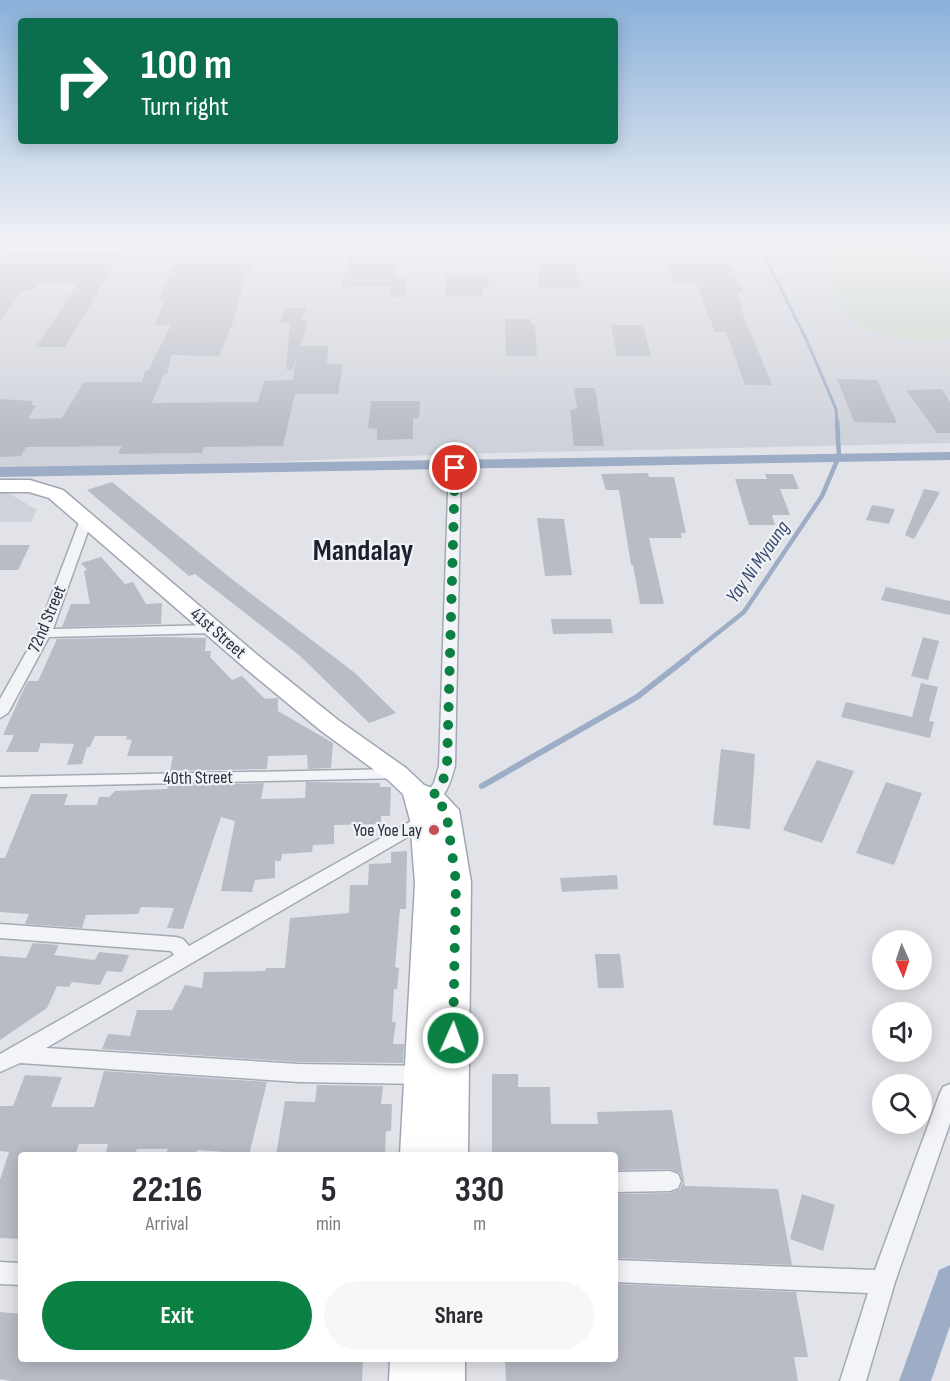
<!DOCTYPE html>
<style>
:root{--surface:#fff;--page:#f7f7f7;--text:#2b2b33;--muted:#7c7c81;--accent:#0b8043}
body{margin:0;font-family:"Sofia Sans Condensed",sans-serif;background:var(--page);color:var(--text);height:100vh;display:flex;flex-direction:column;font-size:22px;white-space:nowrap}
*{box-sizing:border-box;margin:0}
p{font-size:20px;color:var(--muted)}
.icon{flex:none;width:33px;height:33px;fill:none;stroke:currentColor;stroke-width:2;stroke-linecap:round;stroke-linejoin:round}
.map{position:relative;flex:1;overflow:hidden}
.side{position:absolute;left:18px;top:1152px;width:600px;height:210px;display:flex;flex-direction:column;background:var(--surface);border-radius:6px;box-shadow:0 3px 15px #0003}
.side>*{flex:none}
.banner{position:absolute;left:18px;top:18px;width:600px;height:126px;border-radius:6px;box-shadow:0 3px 15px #0003;background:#0b6e4f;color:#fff;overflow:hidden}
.needle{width:39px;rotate:177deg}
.controls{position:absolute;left:872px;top:930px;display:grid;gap:12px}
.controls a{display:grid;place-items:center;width:60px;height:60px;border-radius:50%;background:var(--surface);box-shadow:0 3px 15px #0003;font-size:30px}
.pin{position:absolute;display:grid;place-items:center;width:51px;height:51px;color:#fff;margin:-26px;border:3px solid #fff;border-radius:50%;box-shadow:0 2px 6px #0007}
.me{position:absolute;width:66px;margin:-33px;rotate:2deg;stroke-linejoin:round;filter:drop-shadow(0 0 4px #0008)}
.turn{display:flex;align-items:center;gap:21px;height:126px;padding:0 24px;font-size:27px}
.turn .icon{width:78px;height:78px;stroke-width:2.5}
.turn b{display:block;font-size:42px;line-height:51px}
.eta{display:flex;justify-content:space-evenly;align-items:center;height:102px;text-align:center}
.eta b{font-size:36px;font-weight:700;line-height:42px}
.primary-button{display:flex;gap:12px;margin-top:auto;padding:12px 24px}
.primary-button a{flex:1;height:69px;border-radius:36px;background:var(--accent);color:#fff;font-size:24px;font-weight:700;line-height:69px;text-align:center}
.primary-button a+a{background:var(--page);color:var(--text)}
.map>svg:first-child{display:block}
.built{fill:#cfd2da}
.green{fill:#c5d2c3}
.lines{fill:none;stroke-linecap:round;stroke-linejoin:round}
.stream-far2{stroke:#9eadc6;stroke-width:3}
.stream-far1{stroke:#9eadc6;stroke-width:4.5}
.stream{stroke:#9eadc6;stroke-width:6}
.canal{fill:#9eadc6;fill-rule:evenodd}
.building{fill:#b8bcc5}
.street-casing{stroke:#a6a9b3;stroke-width:3}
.primary-casing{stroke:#a1a6b4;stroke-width:3}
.street{fill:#f3f4f7;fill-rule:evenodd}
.primary{fill:#fff;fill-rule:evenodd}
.route{stroke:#0b8043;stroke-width:10;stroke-dasharray:0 18}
.poi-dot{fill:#c54e52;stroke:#f0f2f6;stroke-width:2}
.labels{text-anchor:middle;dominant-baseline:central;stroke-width:4.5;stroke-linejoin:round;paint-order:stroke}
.street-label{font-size:18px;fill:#2a2f3f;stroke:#f0f2f6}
.poi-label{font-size:18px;fill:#2a2f3f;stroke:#f0f2f6;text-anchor:end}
.water-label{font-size:20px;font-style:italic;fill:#374a70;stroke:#f0f2f6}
.town-label{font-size:30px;font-weight:bold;fill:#1c2130;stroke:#f0f2f6}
</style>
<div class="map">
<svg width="950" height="1381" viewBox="0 0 950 1381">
<rect width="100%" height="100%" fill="#e1e3e9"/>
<g class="built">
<polygon points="0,243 950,243 950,443 456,454 0,473"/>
<polygon points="0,488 37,510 31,522 0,522"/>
</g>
<path class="green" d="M873 245C897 247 944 251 950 281 950 298 950 320 950 338 921 342 880 340 855 322 848 317 823 269 819 258L838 248Z"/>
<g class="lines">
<polyline class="stream-far2" points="758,243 807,341 836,409 837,423"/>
<polyline class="stream-far1" points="685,659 744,612 822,496 839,456 837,421"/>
<polyline class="stream" points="482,786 637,697 687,658"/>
<g class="canal">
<polygon points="950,452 950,460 0,477 0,467"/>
<polygon points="950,1265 950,1326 931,1381 899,1381 939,1270"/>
</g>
</g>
<g class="building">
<polygon points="203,243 262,243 253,271 247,271 233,322 219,356 171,355 167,374 164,374 152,403 258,402 264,381 293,380 296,359 292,370 286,369 290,323 280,323 284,308 306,308 302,320 308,320 300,346 328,346 327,364 343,364 338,394 295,394 283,446 204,447 202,453 118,454 122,446 26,447 21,456 0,457 0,399 33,401 31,405 36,405 28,419 62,418 84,382 142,382 145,371 148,371 171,325 154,325 165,301 158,302 170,274 175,264 195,264"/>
<polygon points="303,243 327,243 324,258 314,258 312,265 297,265"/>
<polygon points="383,243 401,245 396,278 407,278 405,297 389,297 391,286 342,287 351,245"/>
<polygon points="548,243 573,243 581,288 539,288 537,248 548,248"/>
<polygon points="720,243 744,293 737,293 743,307 740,307 772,385 745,385 726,332 715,332 696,284 674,284 659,245"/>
<polygon points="122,252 65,347 36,347 78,283 38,284 34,290 22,291 0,321 0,254"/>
<polygon points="446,274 488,274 489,288 483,288 483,296 445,296"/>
<polygon points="505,319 531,319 531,325 535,325 537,356 506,356"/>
<polygon points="611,325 643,325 651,356 617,356"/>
<polygon points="837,379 877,380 897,423 854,422"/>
<polygon points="574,388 595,388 604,446 574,446 570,410 577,408"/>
<polygon points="942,389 950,402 950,433 937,433 906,390"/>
<polygon points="371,401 420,401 419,418 413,418 413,439 377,440 377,429 368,428"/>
<polygon points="648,473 649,477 674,477 686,533 681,533 682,538 649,538 664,604 640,604 633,565 631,565 619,490 606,490 601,474"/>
<polygon points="765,474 793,474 799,489 780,489 790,515 772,515 775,525 749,525 735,479 767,479"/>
<polygon points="112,482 233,580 355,673 396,713 369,723 299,655 195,574 189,576 87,490"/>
<polygon points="924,489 940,492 914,539 905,535"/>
<polygon points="872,505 895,509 889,524 866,520"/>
<polygon points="537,518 564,519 572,575 545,576"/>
<polygon points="0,545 30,545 18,570 0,570"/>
<polygon points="101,557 125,584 133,582 146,604 162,603 161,624 62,627 71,604 90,604 84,571 87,570 81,563"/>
<polygon points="886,587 950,601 950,615 881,600"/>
<polygon points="551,619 611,619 613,633 553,634"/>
<polygon points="161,637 206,638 205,651 211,651 210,657 232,680 242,676 265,699 278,698 278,711 333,743 331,768 308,769 307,755 268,756 267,769 170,771 173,756 127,756 132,740 126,739 127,736 95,736 90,747 87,747 82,764 67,765 74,744 41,743 38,752 6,752 14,735 3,735 21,695 28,681 38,681 57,639"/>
<polygon points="923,637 939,641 928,680 911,676"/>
<polygon points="921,683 938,687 929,721 934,722 930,738 841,717 846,702 912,717"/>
<polygon points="721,749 755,754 750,829 713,825"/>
<polygon points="817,760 854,771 822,843 783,830"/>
<polygon points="306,782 380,783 380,787 391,787 390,816 381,816 381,824 334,825 334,844 313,845 312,852 282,854 281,861 275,861 275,878 255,880 252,892 221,891 235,821 221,817 183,929 167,928 174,908 141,907 138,914 86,915 82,928 25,924 29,914 0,912 0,858 5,858 31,794 68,794 64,805 97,805 99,797 109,797 115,791 167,789 168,786 264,783 261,799 305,798"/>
<polygon points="886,782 922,793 894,865 856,853"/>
<polygon points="407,851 406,909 400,909 395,967 399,968 397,989 394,989 392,1022 396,1022 393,1044 404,1044 403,1063 299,1062 102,1049 108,1034 130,1036 137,1010 172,1010 185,985 202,988 204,972 265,971 266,968 285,968 290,918 349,913 350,885 368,885 369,864 391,863 391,852"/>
<polygon points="617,875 618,889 562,892 560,878"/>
<polygon points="33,943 59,945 54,955 95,960 99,952 129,955 122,972 107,971 100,985 72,982 69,987 57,986 47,1008 0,1040 0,956 26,958"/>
<polygon points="595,954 620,954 624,988 598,988"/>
<polygon points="104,1071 267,1082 249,1155 224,1155 225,1152 197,1150 195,1155 166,1154 168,1149 137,1149 135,1154 106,1152 108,1144 79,1144 75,1155 21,1155 21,1239 0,1238 0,1180 9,1152 0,1151 0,1106 13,1106 25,1075 62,1077 51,1107 94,1107"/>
<polygon points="492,1074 518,1074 518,1087 550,1087 551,1124 598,1124 597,1112 672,1110 685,1186 778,1189 792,1265 615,1258 615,1194 671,1193 680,1189 683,1182 680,1173 670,1169 615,1170 615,1155 492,1155"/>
<polygon points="317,1085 383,1086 381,1104 392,1104 391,1131 386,1131 385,1155 276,1155 285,1101 315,1102"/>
<polygon points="802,1194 835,1205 823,1251 790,1239"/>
<polygon points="615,1284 796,1292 808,1357 794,1357 798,1381 506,1381 505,1359 615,1359"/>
<polygon points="0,1312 21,1314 21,1359 363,1359 362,1381 11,1381 0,1379"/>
</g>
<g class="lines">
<g class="street-casing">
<g id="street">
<path d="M455 460 461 463 455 766C451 780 445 806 426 801L424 797 434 783 439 766 449 463Z"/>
<polygon points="86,516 92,520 53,629 213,625 220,629 213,633 49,637 8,713 0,718 0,699 37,633 80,520"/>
<polygon points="397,769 403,770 405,774 403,778 0,787 0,777"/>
<polygon points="429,811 435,813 437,817 435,821 46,1048 299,1064 425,1066 432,1069 435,1075 432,1081 425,1084 299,1082 20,1063 0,1072 0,1054 174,955 171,951 0,938 0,924 176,937 183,939 189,946"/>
<polygon points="950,1084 950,1123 895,1282 866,1381 840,1381 868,1293 615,1282 615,1260 875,1270 940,1093 943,1087"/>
<polygon points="670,1171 678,1174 681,1181 678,1188 670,1191 615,1192 615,1172"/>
<polygon points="0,1262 21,1263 21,1285 0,1284"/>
</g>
</g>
<g class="primary-casing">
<g id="primary">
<polygon points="0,480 30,480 63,490 261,658 338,720 406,768 424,785 441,791 459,810 471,882 468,1155 400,1155 415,883 410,820 403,794 388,780 320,730 245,668 49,498 29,492 0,492"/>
<polygon points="390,1359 465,1359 465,1381 389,1381"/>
</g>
</g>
<use href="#street" class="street"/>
<use href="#primary" class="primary"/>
</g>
<linearGradient id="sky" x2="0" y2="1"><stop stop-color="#8ab1da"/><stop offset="0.56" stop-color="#f2f2f5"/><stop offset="1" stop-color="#f2f2f5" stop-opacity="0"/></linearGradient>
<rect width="950" height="436" fill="url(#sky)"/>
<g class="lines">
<polyline class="route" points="453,1038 456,882 446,810 432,797 442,784 447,766 455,468"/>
</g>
<circle class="poi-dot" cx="434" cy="830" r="6"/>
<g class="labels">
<g class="street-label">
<text transform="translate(47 619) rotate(-67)">72nd Street</text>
<text transform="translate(218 633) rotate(41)">41st Street</text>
<text transform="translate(198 778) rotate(-1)">40th Street</text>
</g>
<g class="poi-label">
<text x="422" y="830">Yoe Yoe Lay</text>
</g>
<g class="water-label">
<text transform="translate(758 562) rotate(-55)">Yay Ni Myaung</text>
</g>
<g class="town-label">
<text x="363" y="551">Mandalay</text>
</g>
</g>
</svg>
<div class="controls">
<a><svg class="needle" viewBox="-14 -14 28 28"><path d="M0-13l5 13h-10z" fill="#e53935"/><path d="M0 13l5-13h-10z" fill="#7c7c81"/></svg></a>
<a><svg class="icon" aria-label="sound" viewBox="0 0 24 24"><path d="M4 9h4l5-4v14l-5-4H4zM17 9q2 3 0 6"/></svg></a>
<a><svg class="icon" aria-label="search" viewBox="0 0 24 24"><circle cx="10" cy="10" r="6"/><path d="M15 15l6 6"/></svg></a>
</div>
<div class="pin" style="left:455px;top:468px;background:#d93025"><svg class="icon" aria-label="arrive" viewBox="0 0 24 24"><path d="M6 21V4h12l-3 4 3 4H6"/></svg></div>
<svg class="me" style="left:453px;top:1038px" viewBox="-20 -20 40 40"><circle r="17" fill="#0b8043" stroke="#fff" stroke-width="3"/><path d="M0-11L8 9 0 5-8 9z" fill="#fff"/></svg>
<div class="banner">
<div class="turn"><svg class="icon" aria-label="right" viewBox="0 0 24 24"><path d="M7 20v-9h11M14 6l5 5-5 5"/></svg><div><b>100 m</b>Turn right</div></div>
</div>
<section class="side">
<div class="eta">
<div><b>22:16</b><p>Arrival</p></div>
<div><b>5</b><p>min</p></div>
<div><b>330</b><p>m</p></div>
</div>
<div class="primary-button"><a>Exit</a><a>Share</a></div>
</section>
</div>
